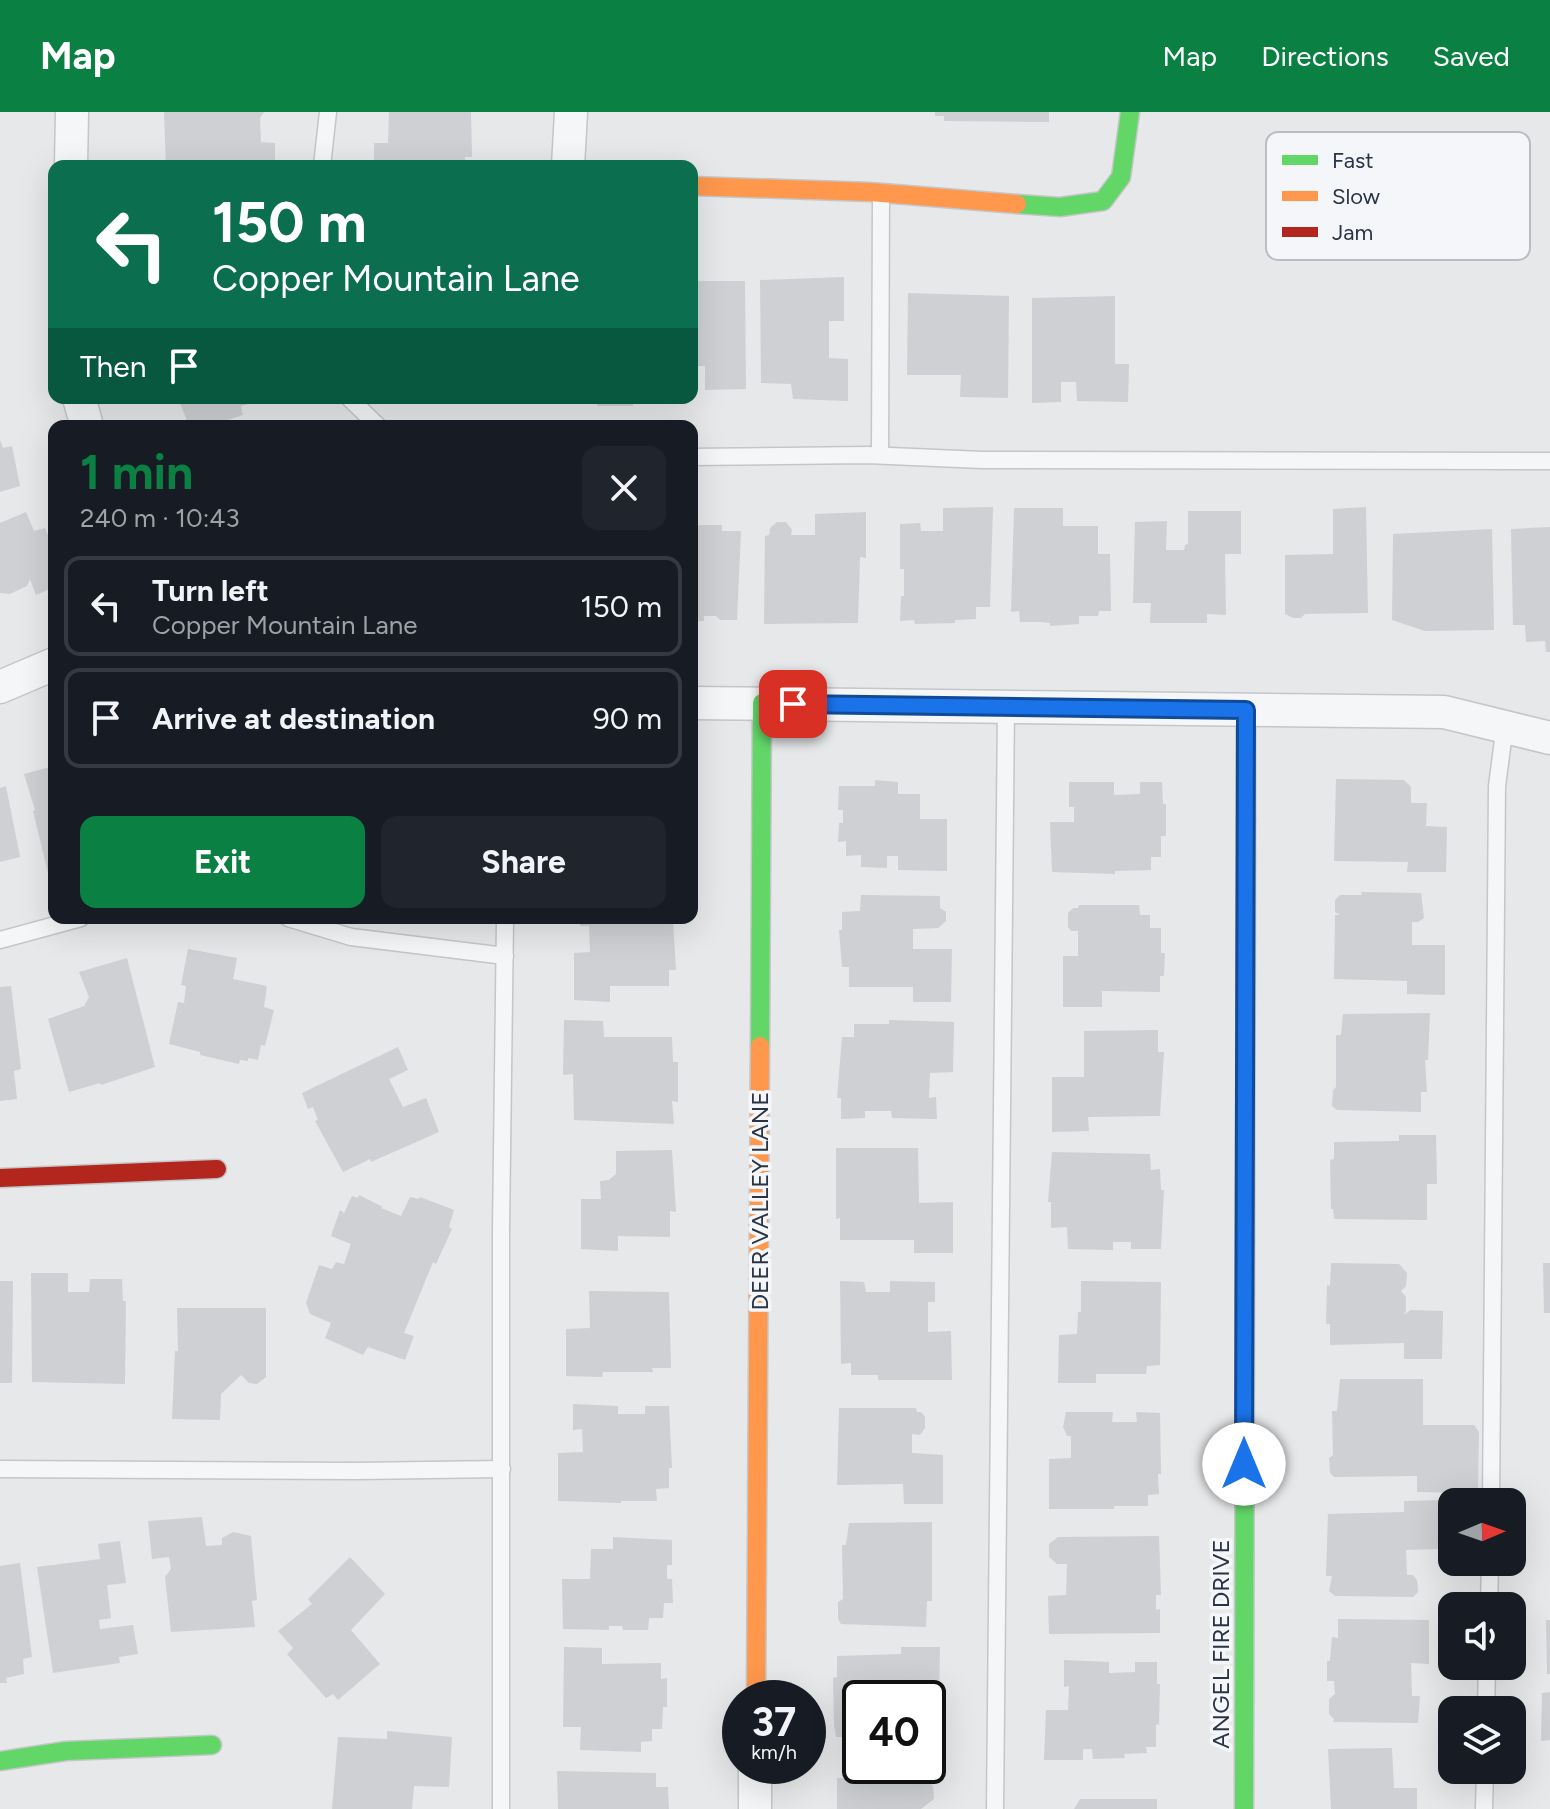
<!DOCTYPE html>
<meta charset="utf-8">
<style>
:root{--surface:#171b24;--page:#20242c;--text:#f1f3f6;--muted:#9ea1a6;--line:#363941;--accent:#0b8043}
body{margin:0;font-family:Figtree,sans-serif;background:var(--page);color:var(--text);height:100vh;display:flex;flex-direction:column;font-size:30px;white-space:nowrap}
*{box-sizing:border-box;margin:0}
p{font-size:26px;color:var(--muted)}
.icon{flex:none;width:44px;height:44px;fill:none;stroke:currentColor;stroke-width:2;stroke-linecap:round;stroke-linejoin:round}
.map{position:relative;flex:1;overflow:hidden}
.details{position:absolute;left:48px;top:308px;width:650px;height:504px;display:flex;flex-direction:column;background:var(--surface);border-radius:16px;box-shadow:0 8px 32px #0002}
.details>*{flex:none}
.guide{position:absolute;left:48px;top:48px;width:650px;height:244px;border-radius:16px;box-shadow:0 8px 32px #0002;background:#0b6e4f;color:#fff;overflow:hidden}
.needle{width:52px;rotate:88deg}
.buttons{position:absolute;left:1438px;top:1376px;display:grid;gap:16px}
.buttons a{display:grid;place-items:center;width:88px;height:88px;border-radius:16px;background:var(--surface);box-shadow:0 8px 32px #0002;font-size:40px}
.speed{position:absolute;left:722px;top:1568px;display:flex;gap:16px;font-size:40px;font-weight:700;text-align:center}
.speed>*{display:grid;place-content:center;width:104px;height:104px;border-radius:50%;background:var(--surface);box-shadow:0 8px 32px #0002;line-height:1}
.speed small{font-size:20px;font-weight:400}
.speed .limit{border:4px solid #111;border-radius:12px;background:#fff;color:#111}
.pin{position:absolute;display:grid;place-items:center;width:68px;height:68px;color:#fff;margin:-34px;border-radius:16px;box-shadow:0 4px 12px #0006}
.me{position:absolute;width:88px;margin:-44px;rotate:0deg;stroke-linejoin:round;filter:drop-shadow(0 0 6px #0008)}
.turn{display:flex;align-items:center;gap:28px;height:168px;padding:0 32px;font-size:36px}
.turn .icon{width:104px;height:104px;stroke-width:2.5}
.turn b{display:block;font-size:56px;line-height:68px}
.then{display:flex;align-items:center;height:76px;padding:0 32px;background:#0003;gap:16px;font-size:30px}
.round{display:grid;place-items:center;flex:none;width:84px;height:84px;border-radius:16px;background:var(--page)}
.summary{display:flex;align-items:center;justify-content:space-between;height:136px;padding:0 32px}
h1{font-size:48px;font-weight:700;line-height:60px;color:var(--accent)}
.action{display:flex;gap:16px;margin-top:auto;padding:16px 32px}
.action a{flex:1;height:92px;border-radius:16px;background:var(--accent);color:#fff;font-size:32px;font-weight:700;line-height:92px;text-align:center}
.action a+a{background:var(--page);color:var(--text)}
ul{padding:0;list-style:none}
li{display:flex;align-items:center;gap:24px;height:100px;margin:0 16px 12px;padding:0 16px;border:4px solid var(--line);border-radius:16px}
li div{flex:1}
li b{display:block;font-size:30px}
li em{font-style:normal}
header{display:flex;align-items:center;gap:48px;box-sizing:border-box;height:112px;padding:0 40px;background:var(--accent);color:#fff}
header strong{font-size:38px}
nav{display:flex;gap:44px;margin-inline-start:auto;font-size:28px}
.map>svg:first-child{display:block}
.building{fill:#ced0d3}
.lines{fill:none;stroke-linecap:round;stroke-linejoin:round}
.lane-casing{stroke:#c4c6c8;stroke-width:19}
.street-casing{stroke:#c4c6c8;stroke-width:35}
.fast-casing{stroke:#c4c6c8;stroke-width:21}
.slow-casing{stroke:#c4c6c8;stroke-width:21}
.jam-casing{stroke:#c4c6c8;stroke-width:21}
.lane{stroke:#f5f6f7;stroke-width:16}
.street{stroke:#f5f6f7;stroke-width:32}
.fast{stroke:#63d668;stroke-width:18}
.slow{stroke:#ff974d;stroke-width:18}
.jam{stroke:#b3261e;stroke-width:18}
.route-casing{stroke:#114b97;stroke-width:20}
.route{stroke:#1a73e8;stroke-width:14}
.labels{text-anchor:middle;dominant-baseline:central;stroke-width:7;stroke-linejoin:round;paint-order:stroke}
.street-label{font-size:24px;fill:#2b3445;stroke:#f4f6f9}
.key{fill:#f4f6f9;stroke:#b8bcc3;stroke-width:2}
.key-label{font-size:22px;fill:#2b3445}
</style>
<header>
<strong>Map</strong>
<nav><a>Map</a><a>Directions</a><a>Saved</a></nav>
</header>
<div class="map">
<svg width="1550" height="1697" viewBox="0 0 1550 1697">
<rect width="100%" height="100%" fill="#e6e8ea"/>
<g class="building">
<polygon points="164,0 264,0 260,6 261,30 275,31 275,54 166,54"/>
<polygon points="389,0 471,0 472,45 465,45 465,54 374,54 374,31 388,31"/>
<polygon points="935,0 1049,0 1049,10 944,9 944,4 935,4"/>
<polygon points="844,165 844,209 829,209 829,246 848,247 848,289 793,287 791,272 761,271 760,168"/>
<polygon points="692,169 745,169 746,277 705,278 705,254 698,254 698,230 692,230"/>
<polygon points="908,181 1009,184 1008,286 960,285 961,263 907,263"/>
<polygon points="1115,184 1115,252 1129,252 1128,290 1077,289 1076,270 1061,270 1061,290 1032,291 1032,186"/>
<polygon points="178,286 265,286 266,287 241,294 243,303 208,314 206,308 189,314"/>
<rect x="597" y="286" width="36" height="8"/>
<polygon points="0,328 3,336 12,334 20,374 0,380"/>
<polygon points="993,395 990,495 976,495 976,507 955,508 955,511 915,512 914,508 900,509 901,484 904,484 904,457 900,457 900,412 920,411 921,419 943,419 943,396"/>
<polygon points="1366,395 1368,501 1305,502 1301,506 1293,506 1285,502 1285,443 1333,442 1333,397"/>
<polygon points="1014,396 1063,396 1063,414 1098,414 1098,442 1110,442 1111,499 1099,499 1098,504 1079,504 1079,512 1050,514 1050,511 1040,510 1020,510 1019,499 1011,500"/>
<polygon points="1188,399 1241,399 1241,442 1225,442 1226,503 1207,502 1207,511 1150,511 1151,491 1133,491 1135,410 1167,409 1166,438 1184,438 1185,433 1188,432"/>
<polygon points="26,400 34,419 45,416 54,438 54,475 36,483 30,467 27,474 10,482 0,481 0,411"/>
<polygon points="866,400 866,446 860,445 858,511 764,512 765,424 769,423 770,416 777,410 786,410 792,418 791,423 815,423 815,402"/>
<polygon points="692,413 722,413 722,419 741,419 737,508 720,508 716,504 704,504 704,509 692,509"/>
<polygon points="1550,415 1550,540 1546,540 1545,529 1526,530 1525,513 1513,513 1511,417"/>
<polygon points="1492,417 1494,518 1425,519 1392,508 1393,422"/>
<polygon points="54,654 54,764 49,765 33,699 35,698 24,662"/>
<polygon points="1336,667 1404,668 1411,675 1411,691 1427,691 1426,714 1447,715 1446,760 1407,760 1408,750 1334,749"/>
<polygon points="875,668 898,670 898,682 920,682 920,707 947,707 947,759 898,758 898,744 887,744 887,756 861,755 861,743 846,744 846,729 838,730 839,711 843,711 843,698 838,698 839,674 875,674"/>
<polygon points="1069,670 1114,670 1114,683 1140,682 1140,670 1162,670 1163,692 1166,692 1166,724 1161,724 1161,745 1151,745 1151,758 1115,759 1115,762 1052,760 1050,710 1074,710 1074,695 1069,695"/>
<polygon points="6,674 20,745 0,750 0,676"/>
<polygon points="1361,780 1421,781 1424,806 1418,810 1412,810 1412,833 1445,833 1445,883 1407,882 1407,869 1334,867 1335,803 1340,803 1335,800 1335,788 1340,783 1362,783"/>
<polygon points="861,783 940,784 940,796 946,800 946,809 938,816 913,817 913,837 952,837 951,890 913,890 913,875 849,875 849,855 842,855 839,818 842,818 842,800 860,799"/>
<polygon points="1079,793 1139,793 1140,803 1150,803 1150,816 1161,816 1161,841 1165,841 1164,864 1160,864 1160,880 1102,879 1102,895 1063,895 1063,844 1078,844 1078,819 1071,819 1068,815 1068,801 1073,796 1078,796"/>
<polygon points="577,806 673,808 676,858 669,858 669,874 610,874 610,890 574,888 574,841 590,840 589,814 581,814"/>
<polygon points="188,837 237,846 233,867 267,874 264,895 274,898 265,934 261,933 258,948 248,946 248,949 240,948 239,952 200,943 200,940 169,932 178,890 184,891 186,874 181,873"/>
<polygon points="127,846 155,955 101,973 100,971 69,980 48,907 84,894 89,885 79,860"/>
<polygon points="11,874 21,957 14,959 17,987 0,989 0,875"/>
<polygon points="1430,901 1428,948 1425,948 1427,980 1421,980 1421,1000 1337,998 1332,994 1333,978 1336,975 1336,923 1341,923 1343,902"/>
<polygon points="564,908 603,909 604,925 672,925 673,950 678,950 678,990 672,989 674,1012 574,1008 573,962 563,963"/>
<polygon points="889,908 954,910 953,960 930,961 929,986 936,985 937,1007 892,1006 891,999 865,999 865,1006 841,1007 841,986 837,986 842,925 854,925 854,912 889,912"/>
<polygon points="1158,918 1158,940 1164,940 1160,1004 1088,1005 1089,1019 1052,1020 1052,965 1084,965 1084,919"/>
<polygon points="398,935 408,958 389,967 403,995 426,986 439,1020 371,1050 370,1047 343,1060 315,1009 318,1008 313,995 308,997 302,981"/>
<polygon points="1399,1023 1436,1023 1437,1072 1427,1072 1427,1108 1334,1107 1333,1097 1331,1097 1330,1048 1334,1047 1334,1030 1399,1029"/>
<polygon points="836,1036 918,1036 919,1091 953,1090 953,1141 914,1141 914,1128 840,1128 840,1106 836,1107"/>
<polygon points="672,1038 676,1100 670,1099 670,1125 618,1124 618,1139 581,1137 581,1087 601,1087 600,1069 609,1068 616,1062 616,1039"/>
<polygon points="1052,1040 1150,1042 1151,1058 1160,1057 1161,1078 1164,1078 1161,1137 1131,1137 1131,1130 1113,1130 1113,1138 1068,1137 1067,1115 1051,1116 1051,1090 1048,1090"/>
<polygon points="359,1083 383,1095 381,1096 401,1104 410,1085 419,1087 420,1085 454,1098 449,1115 452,1117 436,1152 433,1150 404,1221 414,1224 405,1248 368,1235 363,1243 325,1226 331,1211 310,1202 306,1191 319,1153 332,1157 336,1150 344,1152 351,1132 331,1124 340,1098 344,1101 352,1084 358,1086"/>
<polygon points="1331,1151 1399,1152 1407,1161 1406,1174 1401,1179 1406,1185 1406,1199 1403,1203 1411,1198 1443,1199 1442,1247 1404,1247 1404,1231 1330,1233 1330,1212 1326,1212 1327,1173 1330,1174"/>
<polygon points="1543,1151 1550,1151 1550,1201 1544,1201"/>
<polygon points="31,1161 68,1161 68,1180 89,1180 90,1167 122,1167 123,1189 126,1189 125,1272 32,1270"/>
<polygon points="0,1169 13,1169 12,1271 0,1271"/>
<polygon points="840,1169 864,1170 866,1180 890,1180 890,1169 935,1170 935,1190 928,1190 928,1220 951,1219 952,1268 878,1268 878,1263 851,1263 851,1251 841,1252"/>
<polygon points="1081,1169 1161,1170 1160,1253 1147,1254 1146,1262 1096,1262 1096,1271 1058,1271 1059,1223 1077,1222 1078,1200 1081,1200"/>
<polygon points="589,1179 669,1180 671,1256 652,1256 653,1260 603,1260 602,1265 566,1264 566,1217 590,1216"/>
<polygon points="177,1196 266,1196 266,1265 257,1272 249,1271 241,1263 221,1282 220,1308 172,1307 175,1239 178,1239"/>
<polygon points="1340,1267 1423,1267 1423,1313 1474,1313 1479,1320 1478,1381 1417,1380 1417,1364 1334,1365 1330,1361 1329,1346 1333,1343 1332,1299 1337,1299"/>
<polygon points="573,1292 618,1294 618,1302 645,1302 645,1294 669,1294 672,1356 669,1356 669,1376 656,1377 657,1389 621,1389 621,1391 558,1389 558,1341 583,1340 582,1317 573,1318"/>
<polygon points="839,1296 916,1296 917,1300 921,1300 925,1305 925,1316 920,1323 912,1322 912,1341 943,1343 943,1392 904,1392 903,1372 837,1373"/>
<polygon points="1066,1300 1113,1300 1112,1310 1137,1310 1136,1300 1160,1301 1161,1362 1158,1362 1159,1382 1148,1383 1148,1394 1114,1394 1114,1397 1049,1397 1049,1347 1071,1346 1071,1324 1067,1324 1063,1315"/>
<polygon points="1441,1388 1440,1437 1406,1438 1407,1463 1413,1463 1417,1468 1418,1480 1413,1485 1335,1484 1329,1479 1332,1464 1326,1464 1328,1402 1404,1400 1404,1389"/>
<polygon points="202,1405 206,1434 222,1433 222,1426 233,1420 251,1424 257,1488 252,1489 255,1515 171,1520 165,1465 171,1457 169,1445 152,1447 148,1409"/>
<polygon points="932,1410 932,1489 927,1489 926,1515 841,1512 838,1507 838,1490 843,1487 842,1433 846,1433 849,1411"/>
<polygon points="1159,1424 1161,1483 1156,1483 1156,1498 1160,1497 1160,1521 1049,1522 1048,1484 1066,1483 1067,1452 1057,1452 1049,1445 1049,1432 1058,1425"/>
<polygon points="613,1425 672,1428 672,1453 667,1453 667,1467 672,1467 673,1491 664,1491 663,1506 649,1506 648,1518 623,1518 622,1514 609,1514 609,1518 563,1517 562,1467 590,1467 591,1437 613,1437"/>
<polygon points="120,1429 126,1471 107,1473 111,1506 99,1508 100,1517 133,1513 138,1542 119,1545 120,1551 53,1561 37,1455 100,1447 98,1432"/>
<polygon points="350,1445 385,1482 351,1518 380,1552 338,1588 333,1582 326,1586 287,1542 293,1536 278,1519 312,1492 308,1487"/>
<polygon points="20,1451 32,1545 23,1547 24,1562 6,1566 7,1571 0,1571 0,1454"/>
<polygon points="1338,1507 1429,1508 1429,1552 1411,1551 1412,1584 1420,1584 1418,1611 1333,1610 1334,1607 1329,1602 1329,1587 1335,1582 1334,1569 1327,1569 1327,1549 1330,1549 1332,1525 1338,1526"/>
<polygon points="1546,1508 1550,1508 1550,1562 1547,1562"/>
<polygon points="564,1535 602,1536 602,1552 661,1551 661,1567 667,1566 667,1595 663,1595 662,1617 652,1617 652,1629 641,1630 641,1640 580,1638 581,1615 563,1615"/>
<polygon points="901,1535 940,1535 939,1585 860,1586 860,1625 836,1625 834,1614 833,1566 837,1565 837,1544 901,1542"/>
<polygon points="1064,1548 1109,1550 1109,1561 1135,1560 1135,1550 1157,1550 1157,1572 1160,1572 1159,1613 1156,1612 1156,1635 1146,1635 1147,1641 1124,1642 1125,1646 1093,1647 1092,1637 1083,1637 1083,1648 1044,1648 1046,1598 1068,1598 1069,1574 1064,1575"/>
<polygon points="1550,1580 1550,1628 1541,1629 1542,1581"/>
<polygon points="387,1619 452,1625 449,1675 414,1674 412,1697 332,1697 338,1625 387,1627"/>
<polygon points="1392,1636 1394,1676 1417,1676 1417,1697 1331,1697 1328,1637"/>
<polygon points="557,1659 656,1661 656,1675 668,1675 669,1697 558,1697"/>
<polygon points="925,1665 933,1674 934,1687 921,1697 837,1697 837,1666"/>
<polygon points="1080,1687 1157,1687 1157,1697 1074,1697"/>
</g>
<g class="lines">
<g class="lane-casing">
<g id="lane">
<polyline points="322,54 328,0"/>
<polyline points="349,286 378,314"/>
<polyline points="880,343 881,82"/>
<polyline points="692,345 867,343 982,348 1550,349"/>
<polyline points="288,806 351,825 505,844"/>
<polyline points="0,828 81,806"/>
<polyline points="0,1357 355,1359 502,1357"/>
<polyline points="1491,1390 1497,674 1505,613"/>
<polyline points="1489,1494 1490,1450"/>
<polyline points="1486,1598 1487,1554"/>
<polyline points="501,1697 501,1118 505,806"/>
<polyline points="995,1697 1006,595"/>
<polyline points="1484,1697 1485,1658"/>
</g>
</g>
<g class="street-casing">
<g id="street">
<polyline points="71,54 72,0"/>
<polyline points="568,54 571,0"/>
<polyline points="79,286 87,314"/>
<polyline points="0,575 54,552"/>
<polyline points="692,591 1444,600 1550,626"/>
<polyline points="755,1697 755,1654"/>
</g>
</g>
<g class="fast-casing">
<g id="fast">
<polyline points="1017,92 1060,95 1103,89 1121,65 1130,0"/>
<polyline points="1246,709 1246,598"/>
<polyline points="760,934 762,591"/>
<polyline points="0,1649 66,1639 212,1633"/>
<polyline points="1244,1697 1245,1129"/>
</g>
</g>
<g class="slow-casing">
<g id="slow">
<polyline points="692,74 870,80 1017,92"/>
<polyline points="1245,1129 1246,709"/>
<polyline points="756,1586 760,934"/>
</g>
</g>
<g class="jam-casing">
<polyline id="jam" points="0,1066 217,1057"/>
</g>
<use href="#lane" class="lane"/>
<use href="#street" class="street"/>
<use href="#fast" class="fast"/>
<use href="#slow" class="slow"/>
<use href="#jam" class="jam"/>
</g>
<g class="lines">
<g class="route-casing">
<polyline id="route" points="793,592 1246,598 1244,1352"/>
</g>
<use href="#route" class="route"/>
</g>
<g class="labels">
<g class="street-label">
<text transform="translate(759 1089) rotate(-90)">DEER VALLEY LANE</text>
<text transform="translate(1220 1532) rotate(-90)">ANGEL FIRE DRIVE</text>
</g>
</g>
<rect x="1266" y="20" width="264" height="128" rx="12" class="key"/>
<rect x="1282" y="43" width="36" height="10" fill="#63d668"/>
<rect x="1282" y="79" width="36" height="10" fill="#ff974d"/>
<rect x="1282" y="115" width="36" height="10" fill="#b3261e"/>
<g class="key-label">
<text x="1332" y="56">Fast</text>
<text x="1332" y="92">Slow</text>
<text x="1332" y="128">Jam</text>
</g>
</svg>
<div class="buttons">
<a><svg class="needle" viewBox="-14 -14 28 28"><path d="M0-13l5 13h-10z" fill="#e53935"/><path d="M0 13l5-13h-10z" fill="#9ea1a6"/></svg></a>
<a><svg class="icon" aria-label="sound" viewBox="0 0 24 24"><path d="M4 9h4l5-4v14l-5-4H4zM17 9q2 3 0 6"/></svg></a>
<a><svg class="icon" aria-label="layers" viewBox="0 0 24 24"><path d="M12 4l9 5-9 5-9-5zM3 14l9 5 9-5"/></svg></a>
</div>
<div class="speed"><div>37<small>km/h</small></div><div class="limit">40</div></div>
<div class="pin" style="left:793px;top:592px;background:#d93025"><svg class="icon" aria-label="arrive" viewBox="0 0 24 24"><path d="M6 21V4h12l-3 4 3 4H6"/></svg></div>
<svg class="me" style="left:1244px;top:1352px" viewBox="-20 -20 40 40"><circle r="19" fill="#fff"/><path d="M0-13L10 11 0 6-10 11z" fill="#1a73e8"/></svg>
<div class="guide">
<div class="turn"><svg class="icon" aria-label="left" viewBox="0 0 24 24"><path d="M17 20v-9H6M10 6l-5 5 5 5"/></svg><div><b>150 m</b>Copper Mountain Lane</div></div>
<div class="then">Then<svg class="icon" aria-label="arrive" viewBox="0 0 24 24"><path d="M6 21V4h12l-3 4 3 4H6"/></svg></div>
</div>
<section class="details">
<div class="summary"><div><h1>1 min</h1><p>240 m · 10:43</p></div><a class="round"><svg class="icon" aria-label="close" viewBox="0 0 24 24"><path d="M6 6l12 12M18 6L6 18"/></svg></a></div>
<ul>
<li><svg class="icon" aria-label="left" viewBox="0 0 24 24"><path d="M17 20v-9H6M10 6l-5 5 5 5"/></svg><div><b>Turn left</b><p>Copper Mountain Lane</p></div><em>150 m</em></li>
<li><svg class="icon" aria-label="arrive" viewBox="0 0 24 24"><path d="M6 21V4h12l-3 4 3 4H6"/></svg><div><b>Arrive at destination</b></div><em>90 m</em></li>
</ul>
<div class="action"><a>Exit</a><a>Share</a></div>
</section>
</div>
